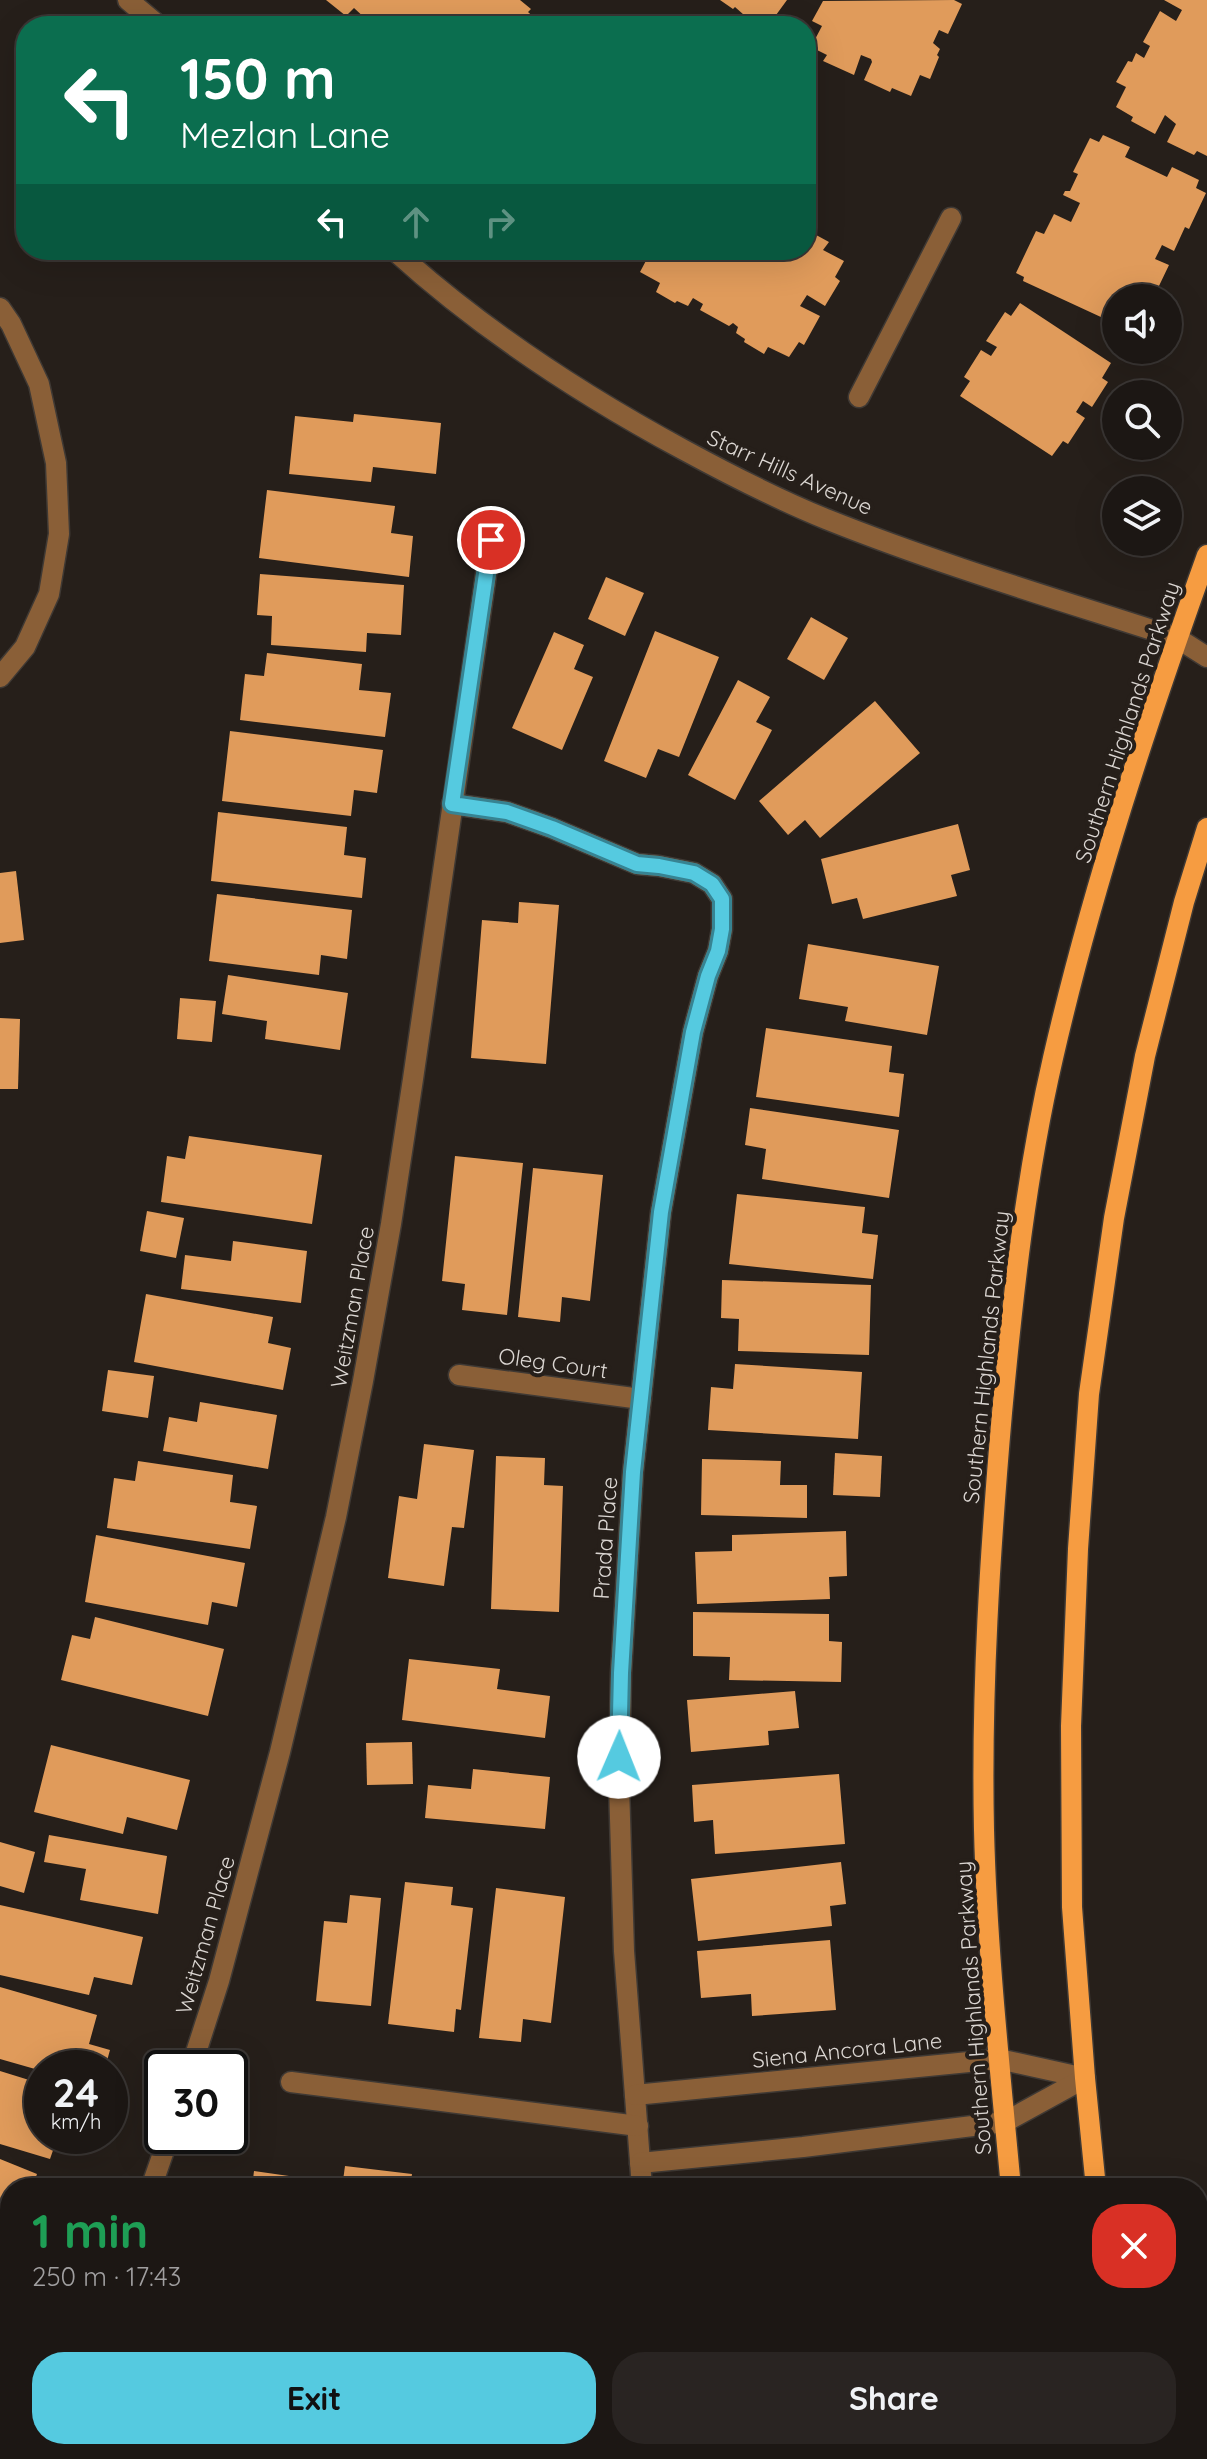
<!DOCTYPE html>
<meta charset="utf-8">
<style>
:root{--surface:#1c1714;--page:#292422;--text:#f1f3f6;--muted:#a09fa0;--line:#3a3634;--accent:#55cae0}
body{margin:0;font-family:Quicksand,sans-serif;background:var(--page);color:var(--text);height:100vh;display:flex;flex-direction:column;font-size:30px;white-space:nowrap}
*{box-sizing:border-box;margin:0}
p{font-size:26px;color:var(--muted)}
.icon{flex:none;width:44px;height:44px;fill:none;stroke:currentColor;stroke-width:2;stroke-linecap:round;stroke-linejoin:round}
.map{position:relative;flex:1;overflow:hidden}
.drawer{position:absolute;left:0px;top:2178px;width:1208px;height:282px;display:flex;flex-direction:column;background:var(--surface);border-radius:32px 32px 0 0;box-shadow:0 8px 32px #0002,0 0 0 2px var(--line)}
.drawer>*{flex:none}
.top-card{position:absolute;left:16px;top:16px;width:800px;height:244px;border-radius:32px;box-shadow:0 8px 32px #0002,0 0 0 2px var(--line);background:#0b6e4f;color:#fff;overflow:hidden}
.tools{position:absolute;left:1102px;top:284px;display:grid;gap:16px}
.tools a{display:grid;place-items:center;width:80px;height:80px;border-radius:50%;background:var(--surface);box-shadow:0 8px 32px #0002,0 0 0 2px var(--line);font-size:40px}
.speed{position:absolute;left:24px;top:2050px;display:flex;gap:16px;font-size:40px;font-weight:700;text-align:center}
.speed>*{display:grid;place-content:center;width:104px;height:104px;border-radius:50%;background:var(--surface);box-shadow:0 8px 32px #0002,0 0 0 2px var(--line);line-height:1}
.speed small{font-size:20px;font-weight:400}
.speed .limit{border:4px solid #111;border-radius:12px;background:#fff;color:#111}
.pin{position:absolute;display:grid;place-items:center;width:68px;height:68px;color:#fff;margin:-34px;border:4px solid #fff;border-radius:50%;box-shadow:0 2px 8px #0007}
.me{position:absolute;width:88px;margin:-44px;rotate:1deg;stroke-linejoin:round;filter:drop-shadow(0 0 6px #0008)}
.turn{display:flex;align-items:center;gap:28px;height:168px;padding:0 32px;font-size:36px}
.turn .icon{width:104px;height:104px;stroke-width:2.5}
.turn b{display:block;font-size:56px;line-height:68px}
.lanes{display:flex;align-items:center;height:76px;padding:0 32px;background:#0003;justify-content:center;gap:40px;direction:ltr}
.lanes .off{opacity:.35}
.round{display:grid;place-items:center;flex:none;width:84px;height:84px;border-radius:32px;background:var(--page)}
.headline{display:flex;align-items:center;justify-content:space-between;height:136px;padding:0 32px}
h1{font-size:48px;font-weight:800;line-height:60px;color:#1e9e55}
.cta{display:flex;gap:16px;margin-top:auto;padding:16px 32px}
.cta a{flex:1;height:92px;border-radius:32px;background:var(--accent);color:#111;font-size:32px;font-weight:800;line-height:92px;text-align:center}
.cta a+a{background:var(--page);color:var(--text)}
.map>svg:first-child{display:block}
.building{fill:#e09b5b}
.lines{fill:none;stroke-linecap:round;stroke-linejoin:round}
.minor-casing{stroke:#3f3934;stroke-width:23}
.major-casing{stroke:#3f3934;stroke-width:23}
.minor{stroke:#8a5f37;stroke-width:20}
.major{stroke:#f69c41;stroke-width:20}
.route-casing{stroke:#378392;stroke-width:20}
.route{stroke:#55cae0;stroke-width:14}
.labels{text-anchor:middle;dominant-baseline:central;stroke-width:8;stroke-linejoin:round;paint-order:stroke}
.street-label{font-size:22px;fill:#dbd6d2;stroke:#261f1a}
</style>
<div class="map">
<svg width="1207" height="2459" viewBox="0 0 1207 2459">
<rect width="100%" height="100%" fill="#261f1a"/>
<g class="building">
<polygon points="326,0 520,0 531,9 528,12 543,26 363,26 367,20 354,8 346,16"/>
<polygon points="720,0 787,0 768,26 754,26 743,18 744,15 735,7 733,9"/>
<polygon points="954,0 962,4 948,34 939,30 933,43 940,49 937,55 939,57 930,79 920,75 911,96 892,88 890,92 864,80 872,62 871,59 861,55 854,75 823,61 827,55 811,47 822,26 812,21 823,1"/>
<polygon points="1164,0 1207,0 1207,156 1197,151 1194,155 1167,142 1176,124 1165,115 1155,134 1131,121 1133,117 1116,107 1126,87 1116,82 1128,61 1132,62 1136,53 1144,58 1150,46 1143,42 1160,11 1176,21 1182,10"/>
<polygon points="1103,135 1130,147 1125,157 1167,177 1172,167 1199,180 1196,188 1206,193 1189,229 1185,227 1174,251 1162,245 1155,259 1169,265 1158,288 1165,291 1162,298 1116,298 1116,324 1023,281 1024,277 1016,273 1036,231 1044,234 1054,214 1071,222 1080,203 1063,195 1065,191 1070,191 1078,174 1073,172 1090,138 1099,142"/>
<polygon points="807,230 829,242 823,250 844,261 835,277 840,281 825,306 807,295 800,306 820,316 804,345 799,342 789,357 768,347 764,354 744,342 745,339 736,333 738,327 733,323 729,326 700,310 703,304 693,298 688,306 677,301 675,303 656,292 660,283 640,272 649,255 644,253 646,250 806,250"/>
<polygon points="1020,303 1111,363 1102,378 1108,382 1092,407 1083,401 1076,412 1085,418 1068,444 1063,441 1052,456 960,396 970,381 964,377 981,350 991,356 997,347 986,341 1005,312 1011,316"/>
<polygon points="354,414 441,423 436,474 373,467 371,482 289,474 295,416 353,422"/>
<polygon points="267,490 395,506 391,533 413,536 409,577 259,558"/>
<polygon points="260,574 404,585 401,635 367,633 366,652 271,645 272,616 257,615"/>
<polygon points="606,577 644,593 625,636 588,619"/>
<polygon points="811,617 848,638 824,680 787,659"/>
<polygon points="655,631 719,657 679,757 658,749 646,778 604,761"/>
<polygon points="554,632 584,645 574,669 593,677 562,750 512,728"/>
<polygon points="267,653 362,664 359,690 391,693 385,737 240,720 245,674 264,676"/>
<polygon points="738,680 770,697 756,722 772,730 735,800 688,775"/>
<polygon points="875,701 920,753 820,838 805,820 788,835 759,801"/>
<polygon points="230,731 383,750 377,793 354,790 351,816 222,801"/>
<polygon points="218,812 347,827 344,855 366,858 362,898 211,881"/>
<polygon points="958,824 970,870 951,875 957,896 863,919 857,898 832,904 821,859"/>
<polygon points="16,871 24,940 0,943 0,873"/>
<polygon points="217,894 352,910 347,959 321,955 319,975 209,961"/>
<polygon points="519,902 559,905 546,1064 471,1058 482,920 518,923"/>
<polygon points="808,944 939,966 927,1035 845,1021 848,1007 799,999"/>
<polygon points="228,975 348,993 340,1050 265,1039 267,1021 222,1014"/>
<polygon points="180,998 216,1001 212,1042 177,1039"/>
<polygon points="0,1018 20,1019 18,1089 0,1089"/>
<polygon points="766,1028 892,1046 889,1072 904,1074 899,1117 756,1097"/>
<polygon points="750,1108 899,1130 889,1198 762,1179 766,1149 745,1145"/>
<polygon points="189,1136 322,1155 312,1224 161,1202 167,1156 185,1159"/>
<polygon points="455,1156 523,1163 507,1315 462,1310 465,1284 442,1281"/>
<polygon points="533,1168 603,1175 590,1301 562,1297 560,1322 518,1317"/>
<polygon points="737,1194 865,1207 862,1233 878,1235 873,1279 729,1264"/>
<polygon points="147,1211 184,1218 176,1258 140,1251"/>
<polygon points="233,1241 307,1251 301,1303 181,1289 185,1255 231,1261"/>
<polygon points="722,1280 871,1285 869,1355 738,1351 739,1319 721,1318"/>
<polygon points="146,1294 273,1317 268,1343 291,1348 283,1390 134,1362"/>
<polygon points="735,1364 862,1372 858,1439 708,1430 711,1387 733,1389"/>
<polygon points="108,1370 154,1376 148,1418 102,1411"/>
<polygon points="200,1402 277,1415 268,1469 163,1451 169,1417 197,1422"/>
<polygon points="424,1444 474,1450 464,1528 452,1527 444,1586 388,1578 399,1496 417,1499"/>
<polygon points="835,1453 882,1456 880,1497 833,1495"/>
<polygon points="496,1456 545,1458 544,1485 563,1486 559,1612 491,1609"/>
<polygon points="702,1459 781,1461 780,1485 807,1485 807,1518 701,1515"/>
<polygon points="138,1461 233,1475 230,1502 257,1506 250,1549 107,1528 114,1478 135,1481"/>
<polygon points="846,1531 847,1576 829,1577 830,1599 697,1604 695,1552 732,1551 732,1535"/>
<polygon points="96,1535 245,1563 237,1607 212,1602 208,1625 85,1602"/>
<polygon points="693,1612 829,1614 829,1641 842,1642 841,1682 729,1680 730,1657 693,1656"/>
<polygon points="95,1617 224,1649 208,1716 61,1680 72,1635 90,1639"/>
<polygon points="409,1659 500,1669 497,1689 550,1696 545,1738 402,1720"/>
<polygon points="795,1691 799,1728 768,1731 769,1745 691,1752 687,1700"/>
<polygon points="412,1742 413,1784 367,1785 366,1743"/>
<polygon points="51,1745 190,1780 177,1830 127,1817 123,1834 34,1812"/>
<polygon points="473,1769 550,1777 545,1829 425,1818 428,1785 471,1789"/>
<polygon points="839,1774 845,1844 715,1854 713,1820 694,1822 692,1785"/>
<polygon points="49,1835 167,1856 158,1914 80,1900 86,1869 44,1862"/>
<polygon points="0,1842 35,1852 24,1893 0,1886"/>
<polygon points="841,1862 846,1904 830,1906 832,1926 698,1941 691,1879"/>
<polygon points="405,1882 453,1887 451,1905 473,1908 461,2010 456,2009 454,2032 388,2024"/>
<polygon points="496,1888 565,1897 551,2023 523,2019 521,2042 479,2038"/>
<polygon points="350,1895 381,1898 371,2006 316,2001 324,1921 347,1923"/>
<polygon points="0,1905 143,1937 132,1985 94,1977 89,1995 0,1975"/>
<polygon points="830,1940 836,2010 752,2016 751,1994 701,1998 697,1951"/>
<polygon points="0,1987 97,2015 89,2044 110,2050 105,2068 42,2068 42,2071 0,2059"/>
<polygon points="0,2071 42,2084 42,2136 58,2136 50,2159 0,2144"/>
<polygon points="0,2159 37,2174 32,2188 10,2188 10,2238 0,2234"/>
<polygon points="345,2166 412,2174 410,2188 342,2188"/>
<polygon points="254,2171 296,2177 294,2188 252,2188"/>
<polygon points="439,2177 483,2182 482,2188 437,2188"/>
<polygon points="0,2263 10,2266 10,2325 0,2321"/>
<polygon points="461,2450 602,2450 601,2459 460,2459"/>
</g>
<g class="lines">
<g class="minor-casing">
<g id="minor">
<polyline points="128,0 159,26"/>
<path d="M394 250C482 330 580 394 684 450 730 475 777 499 826 519 941 565 1060 600 1177 638L1207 657"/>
<polyline points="0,308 11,324 39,384 56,463 59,534 49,594 25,647 0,677"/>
<polyline points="859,397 951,218"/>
<polyline points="452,804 507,812 552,828 637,864 659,866 694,873 712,884 722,899 722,929 718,951 708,976 693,1032 661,1212 633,1472 621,1673 619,1785 624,1951 642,2188"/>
<polyline points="459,1375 641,1399"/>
<polyline points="191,2068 219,1981 280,1752 336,1517 363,1381 391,1224 413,1079 491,540"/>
<polyline points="291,2082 638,2126"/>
<polyline points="635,2095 999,2059 1085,2078"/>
<polyline points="640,2163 803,2147 1005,2122 1085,2078"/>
<polyline points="151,2188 169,2136"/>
<polyline points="670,2450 671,2459"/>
<polyline points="49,2459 52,2450"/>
</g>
</g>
<g class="major-casing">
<g id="major">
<path d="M1011 2188C1000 2069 987 1950 984 1830 981 1691 990 1552 1002 1413 1013 1294 1026 1175 1053 1058 1092 888 1148 720 1207 555"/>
<polyline points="1096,2188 1085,2078 1072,1907 1071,1726 1078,1549 1089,1394 1114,1218 1145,1056 1184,902 1207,828"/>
<polyline points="1037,2450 1038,2459"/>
<polyline points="1121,2450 1122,2459"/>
</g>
</g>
<use href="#minor" class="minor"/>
<use href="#major" class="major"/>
</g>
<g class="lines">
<g class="route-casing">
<polyline id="route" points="491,540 452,804 507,812 552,828 637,864 659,866 694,873 712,884 722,899 722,929 718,951 708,976 693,1032 661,1212 633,1472 621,1673 619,1757"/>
</g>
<use href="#route" class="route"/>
</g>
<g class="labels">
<g class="street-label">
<text transform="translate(790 472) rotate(24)">Starr Hills Avenue</text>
<text transform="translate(1127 722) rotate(-72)">Southern Highlands Parkway</text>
<text transform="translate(352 1307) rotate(-80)">Weitzman Place</text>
<text transform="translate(986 1357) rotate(-84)">Southern Highlands Parkway</text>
<text transform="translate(553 1363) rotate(8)">Oleg Court</text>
<text transform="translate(605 1538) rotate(-86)">Prada Place</text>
<text transform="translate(205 1935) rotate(-74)">Weitzman Place</text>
<text transform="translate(973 2008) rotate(-94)">Southern Highlands Parkway</text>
<text transform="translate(847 2050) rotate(-6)">Siena Ancora Lane</text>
</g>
</g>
</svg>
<div class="tools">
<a><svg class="icon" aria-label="sound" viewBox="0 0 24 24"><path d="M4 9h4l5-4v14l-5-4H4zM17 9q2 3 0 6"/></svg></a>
<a><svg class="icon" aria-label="search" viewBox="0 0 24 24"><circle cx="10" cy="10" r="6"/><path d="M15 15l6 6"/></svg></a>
<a><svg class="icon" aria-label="layers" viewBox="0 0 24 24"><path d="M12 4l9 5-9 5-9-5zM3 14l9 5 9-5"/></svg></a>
</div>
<div class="speed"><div>24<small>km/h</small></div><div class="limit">30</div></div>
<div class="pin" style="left:491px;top:540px;background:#d93025"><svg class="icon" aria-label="arrive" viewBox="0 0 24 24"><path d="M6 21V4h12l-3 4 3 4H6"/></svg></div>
<svg class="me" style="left:619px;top:1757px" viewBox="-20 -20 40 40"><circle r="19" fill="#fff"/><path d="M0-13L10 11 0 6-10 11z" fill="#55cae0"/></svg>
<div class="top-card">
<div class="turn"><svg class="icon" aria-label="left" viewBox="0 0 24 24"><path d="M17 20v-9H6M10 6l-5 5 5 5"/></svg><div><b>150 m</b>Mezlan Lane</div></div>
<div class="lanes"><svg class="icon" aria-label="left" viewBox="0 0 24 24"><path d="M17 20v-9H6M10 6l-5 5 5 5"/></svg><svg class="icon off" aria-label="ahead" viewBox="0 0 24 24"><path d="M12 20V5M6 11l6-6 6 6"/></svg><svg class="icon off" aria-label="right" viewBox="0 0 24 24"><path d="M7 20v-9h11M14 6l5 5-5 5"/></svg></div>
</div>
<section class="drawer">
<div class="headline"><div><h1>1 min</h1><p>250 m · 17:43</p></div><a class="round" style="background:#d93025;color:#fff"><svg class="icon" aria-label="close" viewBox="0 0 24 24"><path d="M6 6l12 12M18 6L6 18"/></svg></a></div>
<div class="cta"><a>Exit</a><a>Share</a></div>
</section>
</div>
